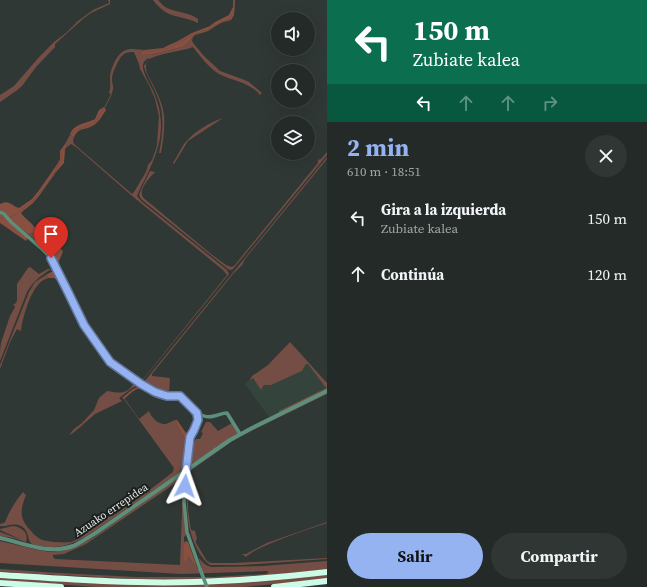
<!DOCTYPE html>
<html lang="es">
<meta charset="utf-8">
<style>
:root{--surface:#242a28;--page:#303634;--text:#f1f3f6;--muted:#a3a7a8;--line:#414645;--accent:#95b2f1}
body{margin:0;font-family:"Source Serif 4",serif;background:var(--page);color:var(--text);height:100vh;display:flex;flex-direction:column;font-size:15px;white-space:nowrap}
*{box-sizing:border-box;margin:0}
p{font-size:13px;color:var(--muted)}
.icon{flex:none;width:22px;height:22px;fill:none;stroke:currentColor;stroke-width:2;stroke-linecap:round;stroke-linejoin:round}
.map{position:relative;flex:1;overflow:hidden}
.drawer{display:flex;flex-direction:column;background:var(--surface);width:320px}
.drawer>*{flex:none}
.hud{background:#0b6e4f;color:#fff;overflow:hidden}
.tools{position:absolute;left:271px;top:12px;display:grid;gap:8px}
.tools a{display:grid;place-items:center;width:44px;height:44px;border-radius:50%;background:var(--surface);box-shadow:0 4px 16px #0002,0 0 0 1px var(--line);font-size:20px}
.pin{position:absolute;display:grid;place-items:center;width:34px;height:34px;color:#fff;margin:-41px -17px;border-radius:50% 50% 50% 0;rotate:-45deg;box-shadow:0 0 4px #0007}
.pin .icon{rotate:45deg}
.me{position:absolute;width:44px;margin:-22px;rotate:4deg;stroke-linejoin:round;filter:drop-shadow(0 0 3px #0008)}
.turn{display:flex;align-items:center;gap:14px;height:84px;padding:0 20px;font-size:18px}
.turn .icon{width:52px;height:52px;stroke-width:2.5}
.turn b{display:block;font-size:28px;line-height:34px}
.lanes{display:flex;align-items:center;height:38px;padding:0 20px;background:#0003;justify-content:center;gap:20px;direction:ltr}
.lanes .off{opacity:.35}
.round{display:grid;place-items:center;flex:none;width:42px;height:42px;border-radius:21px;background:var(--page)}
.head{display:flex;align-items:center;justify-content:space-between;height:68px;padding:0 20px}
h1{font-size:24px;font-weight:700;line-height:30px;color:var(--accent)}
.action{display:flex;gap:8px;margin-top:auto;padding:8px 20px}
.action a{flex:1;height:46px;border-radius:24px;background:var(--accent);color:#111;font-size:16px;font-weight:700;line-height:46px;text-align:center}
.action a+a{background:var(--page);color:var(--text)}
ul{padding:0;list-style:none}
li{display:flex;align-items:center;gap:12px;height:56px;padding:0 20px}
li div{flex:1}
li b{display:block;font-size:15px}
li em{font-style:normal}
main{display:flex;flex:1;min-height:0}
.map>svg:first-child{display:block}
.built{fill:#34443d}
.green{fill:#744e44;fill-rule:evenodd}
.forest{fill:#895041}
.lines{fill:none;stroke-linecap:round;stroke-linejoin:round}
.stream{stroke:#6f4e46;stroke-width:1}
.minor{stroke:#5d907c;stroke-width:3.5}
.tertiary{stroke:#5d907c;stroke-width:4}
.motorway{stroke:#ccfce8;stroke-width:6}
.minor-bridge{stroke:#5d907c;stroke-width:3.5}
.route-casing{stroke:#61749d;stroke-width:10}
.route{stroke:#95b2f1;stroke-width:7}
.labels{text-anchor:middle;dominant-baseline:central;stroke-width:4;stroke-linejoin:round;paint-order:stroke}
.street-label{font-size:11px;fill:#e4e9e7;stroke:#1b1f1d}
</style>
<main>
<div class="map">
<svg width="327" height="587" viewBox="0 0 327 587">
<rect width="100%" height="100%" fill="#303835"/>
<polygon class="built" points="306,364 308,364 326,388 283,409 279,413 269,417 245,384 253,378 261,390 264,385 271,385 302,371"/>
<g class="green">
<polygon points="108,0 110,0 110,4 91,13 84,18 55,44 55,47 36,67 22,86 16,91 0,102 0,95 14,86 40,56 54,42 66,33 78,21 93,10 109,3"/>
<path d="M153 0H158C161 3 164 7 167 8 177 13 189 12 198 19V23C179 14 168 20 153 0Z"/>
<path d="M193 37 192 41 194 44 203 55 220 71 242 79 249 82 262 93 260 95C250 82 232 81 219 74 208 67 201 57 193 47 183 51 155 54 148 60 145 63 146 69 147 73 153 86 163 101 164 116 165 128 163 141 161 153H159C162 138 164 123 161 108 159 97 150 81 145 70L144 66 149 59 148 58C146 60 143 62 143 65 142 72 150 85 153 91 156 98 159 106 160 114 164 138 155 158 145 179 142 185 139 190 137 196L141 201 227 270 229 274 142 381 140 382 114 364 110 360 83 321 72 296 52 259 49 253 28 234 33 233 37 231 39 232C40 236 43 239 44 242 47 251 47 250 55 254L56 259 59 261 58 266 63 276 85 321 96 339 113 363 139 381 144 378 227 275 223 270 131 195 76 147 71 144 67 147 65 144 70 135 74 137 73 141 74 144 132 194 134 192 146 172 148 165 152 160 156 149 157 145 159 116 155 99 149 85 140 69 139 64 134 52C123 51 120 57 116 66 114 70 112 74 112 79 112 86 115 87 111 94L109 93C111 87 110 83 110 77 111 68 117 53 126 50 131 48 140 50 145 50L140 53 141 54H147L151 55 182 47 188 43Z"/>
<path d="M223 118 188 141 174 164 173 163C177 157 180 150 184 144 194 132 208 123 223 118Z"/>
<path d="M327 152V155L233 269 231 270 228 269 141 199 139 195 140 192 150 171 155 172C150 177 140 188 142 195 143 197 144 199 146 200L211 254 226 265 231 267 234 266 318 163V160L321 159Z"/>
<polygon points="327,157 327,159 245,259 242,265 233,274 152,374 152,376 170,378 169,394 152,389 144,384 144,382"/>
<path d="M30 267 39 274 48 269H51C41 276 33 281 27 292L0 361C0 353 0 343 3 337L10 316 15 307 13 304H15L17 301V284L28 268Z"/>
<path d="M46 275 49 278C44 279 41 281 38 285 30 293 22 319 21 331L17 329 10 342 0 369V365L29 292 35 282Z"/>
<polygon points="290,342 327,383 327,390 279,413 279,411 326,388 308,364 306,364 302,371 271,385 264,385 261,390 253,378 249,381 252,376 268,365"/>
<path d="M135 382 139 385 132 388 119 398 122 401 95 414 79 428 73 433 69 435 74 429 82 423 94 410 99 398 107 391C118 393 127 395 133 384L135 385Z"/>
<path d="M327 393V394L245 434 231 442 190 471 189 473 188 510 191 530 195 531 197 539 196 540V543L207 561 211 563H234L327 558V559L243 565H211C206 563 204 559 200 554 184 528 187 502 187 472L188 471 231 441 250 430Z"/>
<path d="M124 399H125L139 419 149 411C151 417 158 425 166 424 169 423 172 421 175 420L180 431 186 440 183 461H186L185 467 182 471 91 533C76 543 60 550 41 546 39 546 35 545 32 544 27 541 30 531 21 526 14 522 7 527 0 526V524L4 523 5 522C10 510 15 502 23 492L26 495C20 510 19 519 31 531 33 534 37 537 40 539 46 542 64 543 71 542 81 539 93 527 102 521 106 518 111 516 115 514 135 501 154 487 173 472L174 468Z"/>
<polygon points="206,422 210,422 218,431 232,423 238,434 188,466 189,460 191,460 193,444 196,439 200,439 203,433 201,432"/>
<path d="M179 477 183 478 184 487 183 506 186 535 184 537V560L188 556 190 558 194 565 196 564 198 570 202 569 199 559V558C203 563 206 566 212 567L263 566 327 561V569L283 574 233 578 184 580 137 579 0 572V569L58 573 136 577H213L266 574 269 572 267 571 181 574 0 563V541L38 550 50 552 62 551 72 548 78 546 94 537ZM180 480 181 481 183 485 180 565 55 559 53 557V555L64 554 86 544Z"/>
<path d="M327 522V523C312 528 254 547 246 557L242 554H246L267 543Z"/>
<path d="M13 526C22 527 29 533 26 542L13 538 0 536V532L22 540 0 530V529Z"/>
<polygon points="327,575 327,579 244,587 95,587 0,580 0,577 100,583"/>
</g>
<g class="forest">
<polygon points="233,0 235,0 234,15 231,20 220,23 208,31 195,35 191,39 188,43 182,47 150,55 147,54 141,54 140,53 145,50 163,48 169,45 178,41 192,33 210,26 215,22 229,15 233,7"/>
<path d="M104 107 106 110C102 116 98 124 90 127 81 131 80 127 74 137L70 135C73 124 85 124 95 119L99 110Z"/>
<path d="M65 144 67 147 65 149 64 163 56 172 39 196 33 203 23 211 21 213C26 220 34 224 37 231L33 233 28 234 14 223 6 214 0 210V204C10 199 11 206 19 208L32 199 40 189 58 163 60 159V151Z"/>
<polygon points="0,213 28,238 26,241 0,223"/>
<path d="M39 232 42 233 54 242 63 251 59 261 56 259 55 254C47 250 47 251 44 242 43 239 40 236 39 232Z"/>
<polygon points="53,271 57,272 90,335 88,337 83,328 79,323 73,311 70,302 58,281 54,278 49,278 46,275"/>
<polygon points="102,351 108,361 135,382 135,385 107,365 100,352"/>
<path d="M138 387H143L156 394 163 396 166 400C161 400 155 398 151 395 146 392 143 387 137 389 132 391 128 396 124 399L122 398 133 389Z"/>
<path d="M193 411 196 413 197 420 191 436 186 461H183L186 440 180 431 175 420H177L186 433C193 429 196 420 191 414Z"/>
<polygon points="185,541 188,542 196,564 194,565 190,558 188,556 185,562 184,560 184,544"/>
</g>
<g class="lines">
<g class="stream">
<polyline points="0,217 3,219"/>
<polyline points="10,217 15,215 34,200 52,177 58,166 61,161 62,151 71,139 72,133 78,129 88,126 95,122 105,107 111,95 112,90 111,74 117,60 121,54 126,51 133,50 146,52 155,51 168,48 195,34 209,29 222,22 229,19 231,16 234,11 234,0"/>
</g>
<g class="minor">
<polyline points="0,212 4,214 11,222 42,249 51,258 68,292 84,325 110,362 141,384 155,392 167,396 180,396 197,413 198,420 194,430 190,437 186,471 184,502 187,532 200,569"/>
<path d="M197 413C203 416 207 418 214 416 219 415 222 413 227 413L240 434"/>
</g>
<path class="tertiary" d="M0 538C24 543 48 555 73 546 80 543 87 538 94 534L230 440 252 428 327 391"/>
<g class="motorway">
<path d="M0 575C65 579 129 584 194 582 239 581 283 577 327 572"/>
<polyline points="0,583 61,587"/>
<polyline points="274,587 327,581"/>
</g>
<polyline class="minor-bridge" points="200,569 207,587"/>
</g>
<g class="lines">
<g class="route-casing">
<polyline id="route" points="51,258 68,292 84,325 110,362 141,384 155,392 167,396 180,396 197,413 198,420 194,430 190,437 186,471 185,486"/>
</g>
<use href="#route" class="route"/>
</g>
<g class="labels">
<g class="street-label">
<text transform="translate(111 510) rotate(-34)">Azuako errepidea</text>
</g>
</g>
</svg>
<div class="tools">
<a><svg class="icon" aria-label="sound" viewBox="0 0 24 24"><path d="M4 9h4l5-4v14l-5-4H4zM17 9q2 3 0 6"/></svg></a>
<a><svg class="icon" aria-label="search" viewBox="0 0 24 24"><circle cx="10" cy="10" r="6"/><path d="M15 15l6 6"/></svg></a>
<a><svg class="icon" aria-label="layers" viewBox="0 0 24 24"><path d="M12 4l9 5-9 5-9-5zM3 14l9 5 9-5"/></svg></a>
</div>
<div class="pin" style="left:51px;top:258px;background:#d93025"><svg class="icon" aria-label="arrive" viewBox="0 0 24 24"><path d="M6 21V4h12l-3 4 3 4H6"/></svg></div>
<svg class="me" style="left:185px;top:486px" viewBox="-20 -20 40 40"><path d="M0-17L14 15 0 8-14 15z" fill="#95b2f1" stroke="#fff" stroke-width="4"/></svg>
</div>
<section class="drawer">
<div class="hud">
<div class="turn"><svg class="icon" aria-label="left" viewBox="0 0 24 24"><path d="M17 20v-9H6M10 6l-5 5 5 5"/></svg><div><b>150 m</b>Zubiate kalea</div></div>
<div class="lanes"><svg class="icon" aria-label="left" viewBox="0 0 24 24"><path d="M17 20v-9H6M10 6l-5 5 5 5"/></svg><svg class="icon off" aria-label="ahead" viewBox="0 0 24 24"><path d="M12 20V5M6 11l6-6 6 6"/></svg><svg class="icon off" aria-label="ahead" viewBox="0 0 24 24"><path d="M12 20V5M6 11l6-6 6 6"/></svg><svg class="icon off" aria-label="right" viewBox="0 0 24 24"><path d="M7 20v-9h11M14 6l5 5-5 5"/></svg></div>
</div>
<div class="head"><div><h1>2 min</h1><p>610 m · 18:51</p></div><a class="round"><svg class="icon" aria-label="close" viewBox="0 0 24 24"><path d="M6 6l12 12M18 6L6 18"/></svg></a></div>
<ul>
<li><svg class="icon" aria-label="left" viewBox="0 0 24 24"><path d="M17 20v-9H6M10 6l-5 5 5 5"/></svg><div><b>Gira a la izquierda</b><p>Zubiate kalea</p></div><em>150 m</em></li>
<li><svg class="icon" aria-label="ahead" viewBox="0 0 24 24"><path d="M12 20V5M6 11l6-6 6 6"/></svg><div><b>Continúa</b></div><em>120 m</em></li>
</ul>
<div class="action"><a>Salir</a><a>Compartir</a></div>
</section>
</main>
